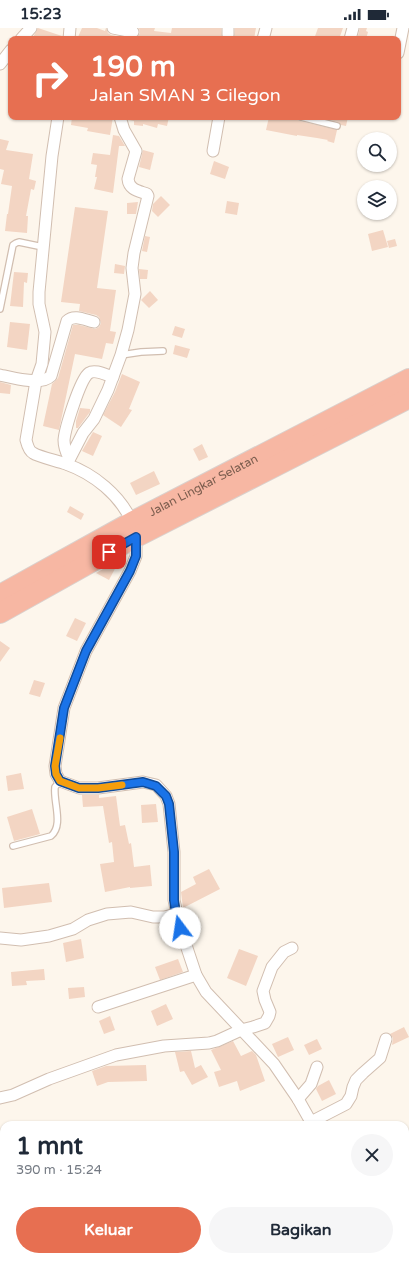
<!DOCTYPE html>
<html lang="id">
<meta charset="utf-8">
<style>
:root{--surface:#fff;--page:#f6f6f7;--text:#1f2937;--muted:#747a83;--accent:#e76f51}
body{margin:0;font-family:"Varela Round",sans-serif;background:var(--page);color:var(--text);height:100vh;display:flex;flex-direction:column;font-size:15px;white-space:nowrap}
*{box-sizing:border-box;margin:0}
p{font-size:13px;color:var(--muted)}
.icon{flex:none;width:22px;height:22px;fill:none;stroke:currentColor;stroke-width:2;stroke-linecap:round;stroke-linejoin:round}
.map{position:relative;flex:1;overflow:hidden}
.sheet{position:absolute;left:0px;top:1093px;width:409px;height:140px;display:flex;flex-direction:column;background:var(--surface);border-radius:12px 12px 0 0;box-shadow:0 1px 3px #0004}
.sheet>*{flex:none}
.banner{position:absolute;left:8px;top:8px;width:393px;height:84px;border-radius:8px;box-shadow:0 1px 3px #0004;background:#e76f51;color:#fff;overflow:hidden}
.fabs{position:absolute;left:357px;top:104px;display:grid;gap:8px}
.fabs a{display:grid;place-items:center;width:40px;height:40px;border-radius:50%;background:var(--surface);box-shadow:0 1px 3px #0004;font-size:20px}
.pin{position:absolute;display:grid;place-items:center;width:34px;height:34px;color:#fff;margin:-17px;border-radius:8px;box-shadow:0 2px 6px #0006}
.me{position:absolute;width:44px;margin:-22px;rotate:346deg;stroke-linejoin:round;filter:drop-shadow(0 0 3px #0008)}
.turn{display:flex;align-items:center;gap:14px;height:84px;padding:0 16px;font-size:18px}
.turn .icon{width:52px;height:52px;stroke-width:2.5}
.turn b{display:block;font-size:28px;line-height:34px}
.round{display:grid;place-items:center;flex:none;width:42px;height:42px;border-radius:21px;background:var(--page)}
.overview{display:flex;align-items:center;justify-content:space-between;height:68px;padding:0 16px}
h1{font-size:24px;font-weight:700;line-height:30px}
.cta{display:flex;gap:8px;margin-top:auto;padding:8px 16px}
.cta a{flex:1;height:46px;border-radius:24px;background:var(--accent);color:#fff;font-size:16px;font-weight:700;line-height:46px;text-align:center}
.cta a+a{background:var(--page);color:var(--text)}
.status{display:flex;justify-content:space-between;align-items:center;height:28px;padding:0 20px;background:var(--surface);direction:ltr}
.status svg{height:11px;fill:currentColor}
.map>svg:first-child{display:block}
.building{fill:#f3d5c3}
.lines{fill:none;stroke-linecap:round;stroke-linejoin:round}
.lane-casing{stroke:#d1beb0;stroke-width:8}
.street-casing{stroke:#d1beb0;stroke-width:13}
.highway-casing{stroke:#dad1cd;stroke-width:22}
.lane{stroke:#fff;stroke-width:5.5}
.street{stroke:#fff;stroke-width:11}
.highway{stroke:#f7b7a3;stroke-width:20}
.route-casing{stroke:#114b97;stroke-width:10}
.route{stroke:#1a73e8;stroke-width:7}
.slow{stroke:#f59e0b;stroke-width:7}
.labels{text-anchor:middle;dominant-baseline:central;stroke-width:3;stroke-linejoin:round;paint-order:stroke}
.street-label{font-size:12px;fill:#7a5c4d;stroke:#fffaf3}
</style>
<div class="status"><b>15:23</b><svg viewBox="0 0 49 12"><path d="M0 12V9h3v3zM5 12V6h3v6zM10 12V3h3v9zM15 12V0h3v12zM26 1h20v11H26zM47 4h2v5h-2z"/></svg></div>
<div class="map">
<svg width="409" height="1233" viewBox="0 0 409 1233">
<rect width="100%" height="100%" fill="#fdf6ec"/>
<g class="building">
<polygon points="38,0 62,8 62,11 32,11"/>
<polygon points="82,0 97,0 105,3 106,0 108,5 111,7 132,11 136,10 138,8 140,5 139,0 155,0 154,3 171,5 172,0 221,0 222,10 215,9 215,11 82,11 78,9"/>
<polygon points="235,0 256,0 254,11 234,10"/>
<polygon points="318,0 343,0 339,11 314,11"/>
<polygon points="360,0 367,0 366,3 368,4 366,11 357,11"/>
<polygon points="72,89 113,89 110,107 87,103 88,100 71,97"/>
<polygon points="127,89 169,89 167,98 158,96 157,100 143,96 143,98 134,97 134,93 128,92"/>
<polygon points="269,89 297,89 298,92 300,93 337,102 334,115 327,113 328,112 317,110 297,107 297,108 266,102"/>
<polygon points="319,89 348,89 346,98 341,97 338,94"/>
<polygon points="113,107 119,108 125,118 119,118 113,165 94,161 97,149 95,149 97,137 91,136 93,125 110,127"/>
<polygon points="0,111 9,113 6,122 33,126 29,151 36,153 34,162 31,161 26,188 28,188 27,205 5,203 7,186 8,186 12,158 1,156 4,142 0,141"/>
<polygon points="143,122 154,125 150,142 139,139"/>
<polygon points="214,133 229,139 225,151 210,146"/>
<polygon points="161,168 170,177 158,189 152,183 153,176"/>
<polygon points="227,173 239,175 237,187 225,185"/>
<polygon points="138,174 136,186 127,186 127,175"/>
<polygon points="75,179 108,183 97,260 116,262 110,303 116,304 113,316 106,315 102,331 75,326 59,402 43,398 52,356 58,350 73,297 79,297 95,301 99,299 101,295 99,289 96,287 79,283 80,276 61,274"/>
<polygon points="383,202 388,219 372,223 368,206"/>
<polygon points="145,208 150,209 147,224 142,223"/>
<polygon points="395,211 397,218 389,220 387,213"/>
<polygon points="115,236 125,238 124,246 114,245"/>
<polygon points="139,241 148,242 147,251 140,251"/>
<polygon points="14,244 28,245 27,255 24,254 23,279 10,278"/>
<polygon points="150,263 158,272 149,280 141,272"/>
<polygon points="10,294 30,296 27,322 7,319"/>
<polygon points="175,298 185,301 182,310 172,307"/>
<polygon points="175,317 190,321 187,330 173,326"/>
<polygon points="122,346 140,354 129,381 132,382 121,399 103,387 115,364"/>
<polygon points="0,354 11,357 10,366 0,365"/>
<polygon points="80,380 90,381 90,384 78,400 76,400 76,393"/>
<polygon points="93,404 102,408 93,428 82,423"/>
<polygon points="202,416 208,429 199,433 193,421"/>
<polygon points="154,443 160,456 136,467 130,455"/>
<polygon points="70,478 84,486 81,492 67,484"/>
<polygon points="115,534 118,535 109,552 96,545"/>
<polygon points="75,590 86,595 77,613 66,608"/>
<polygon points="0,613 10,620 0,634"/>
<polygon points="34,652 45,655 40,669 29,666"/>
<polygon points="21,745 24,761 8,763 6,748"/>
<polygon points="82,767 99,767 99,770 116,768 120,798 125,797 129,816 131,815 134,839 150,837 152,858 130,860 130,859 105,864 100,836 114,834 112,814 109,815 103,778 83,779"/>
<polygon points="156,776 158,794 142,795 141,777"/>
<polygon points="32,781 40,806 14,813 7,789"/>
<polygon points="209,841 220,861 183,880 181,864 196,856 193,849"/>
<polygon points="49,855 52,874 4,880 2,860"/>
<polygon points="81,911 84,930 66,934 63,915"/>
<polygon points="239,921 258,928 246,958 227,950"/>
<polygon points="178,931 183,944 160,952 155,939"/>
<polygon points="44,941 45,952 26,953 27,957 12,958 11,944"/>
<polygon points="84,959 85,969 69,971 68,960"/>
<polygon points="166,976 173,991 157,998 151,983"/>
<polygon points="110,988 115,1002 104,1006 99,993"/>
<polygon points="404,999 409,1009 392,1017 393,1010 390,1006"/>
<polygon points="288,1009 294,1022 278,1029 272,1016"/>
<polygon points="317,1011 322,1021 309,1027 304,1017"/>
<polygon points="233,1013 241,1028 252,1023 256,1027 265,1053 240,1063 237,1053 219,1059 214,1044 221,1042 211,1022"/>
<polygon points="191,1023 195,1040 201,1037 208,1049 192,1057 184,1043 180,1044 175,1024"/>
<polygon points="146,1037 147,1053 108,1054 97,1058 92,1043 106,1038"/>
<polygon points="329,1052 336,1066 322,1073 316,1061 318,1058"/>
</g>
<g class="lines">
<g class="lane-casing">
<g id="lane">
<polyline points="301,89 337,98"/>
<polyline points="0,281 13,217 16,215 19,214 43,219"/>
<polyline points="121,327 141,324 163,323"/>
<path d="M13 818 51 808C64 797 53 774 55 759L60 753"/>
</g>
</g>
<g class="street-casing">
<g id="street">
<polyline points="113,0 133,4"/>
<polyline points="228,0 228,7"/>
<polyline points="21,11 31,0"/>
<polyline points="69,11 70,0"/>
<polyline points="263,11 266,0"/>
<polyline points="350,11 353,0"/>
<polyline points="398,25 403,0"/>
<polyline points="0,36 11,22"/>
<path d="M58 89 52 128 39 264V276L45 304 42 336 36 353 26 412C27 416 29 423 33 425 39 429 58 433 66 436 94 446 120 467 132 494"/>
<polyline points="213,123 219,89"/>
<path d="M0 347C13 350 41 358 51 348L67 293C74 286 85 292 94 294"/>
<path d="M69 430C66 424 64 419 64 412 65 401 80 351 89 345 95 341 106 347 113 349"/>
<path d="M67 436 83 405 94 391 108 362 121 327 128 302 135 266 132 240 134 225 148 168 147 166C139 163 129 162 128 151L136 123 124 102 120 89"/>
<polyline points="136,509 136,528 130,543 86,623 64,680 55,738 56,746 60,753 79,760 98,760 143,754 156,757 166,768 169,776 174,824 174,872 177,886 185,914 196,947 206,964 274,1036 298,1071 311,1094 312,1097"/>
<polyline points="0,910 21,912 49,908 73,901 88,892 107,886 131,884 153,889 164,889 177,886"/>
<polyline points="98,979 196,947"/>
<polyline points="0,1070 13,1067 49,1051 116,1027 164,1018 209,1015 217,1013 241,1002 253,999 265,995 269,988 270,984 265,972 263,963 272,939 284,924 292,920"/>
<polyline points="298,1071 311,1056 317,1039"/>
<polyline points="311,1094 346,1076 351,1068 353,1059 356,1052 363,1045 380,1030 386,1011"/>
<polyline points="405,1179 409,1176"/>
<polyline points="329,1233 329,1229"/>
</g>
</g>
<g class="highway-casing">
<g id="highway">
<path id="s1" d="M0 567 132 494 409 351"/>
<polyline points="0,585 136,509 409,370"/>
</g>
</g>
<use href="#lane" class="lane"/>
<use href="#street" class="street"/>
<use href="#highway" class="highway"/>
</g>
<g class="lines">
<g class="route-casing">
<polyline id="route" points="109,524 136,509 136,528 130,543 86,623 64,680 55,738 56,746 60,753 79,760 98,760 143,754 156,758 166,768 169,776 174,824 174,872 176,886 180,900"/>
</g>
<use href="#route" class="route"/>
<polyline class="slow" points="60,710 55,738 56,746 60,753 79,760 98,760 122,757"/>
</g>
<g class="labels">
<g class="street-label">
<text stroke="none"><textPath href="#s1" startOffset="231">Jalan Lingkar Selatan</textPath></text>
</g>
</g>
</svg>
<div class="fabs">
<a><svg class="icon" aria-label="search" viewBox="0 0 24 24"><circle cx="10" cy="10" r="6"/><path d="M15 15l6 6"/></svg></a>
<a><svg class="icon" aria-label="layers" viewBox="0 0 24 24"><path d="M12 4l9 5-9 5-9-5zM3 14l9 5 9-5"/></svg></a>
</div>
<div class="pin" style="left:109px;top:524px;background:#d93025"><svg class="icon" aria-label="arrive" viewBox="0 0 24 24"><path d="M6 21V4h12l-3 4 3 4H6"/></svg></div>
<svg class="me" style="left:180px;top:900px" viewBox="-20 -20 40 40"><circle r="19" fill="#fff"/><path d="M0-13L10 11 0 6-10 11z" fill="#1a73e8"/></svg>
<div class="banner">
<div class="turn"><svg class="icon" aria-label="right" viewBox="0 0 24 24"><path d="M7 20v-9h11M14 6l5 5-5 5"/></svg><div><b>190 m</b>Jalan SMAN 3 Cilegon</div></div>
</div>
<section class="sheet">
<div class="overview"><div><h1>1 mnt</h1><p>390 m · 15:24</p></div><a class="round"><svg class="icon" aria-label="close" viewBox="0 0 24 24"><path d="M6 6l12 12M18 6L6 18"/></svg></a></div>
<div class="cta"><a>Keluar</a><a>Bagikan</a></div>
</section>
</div>
